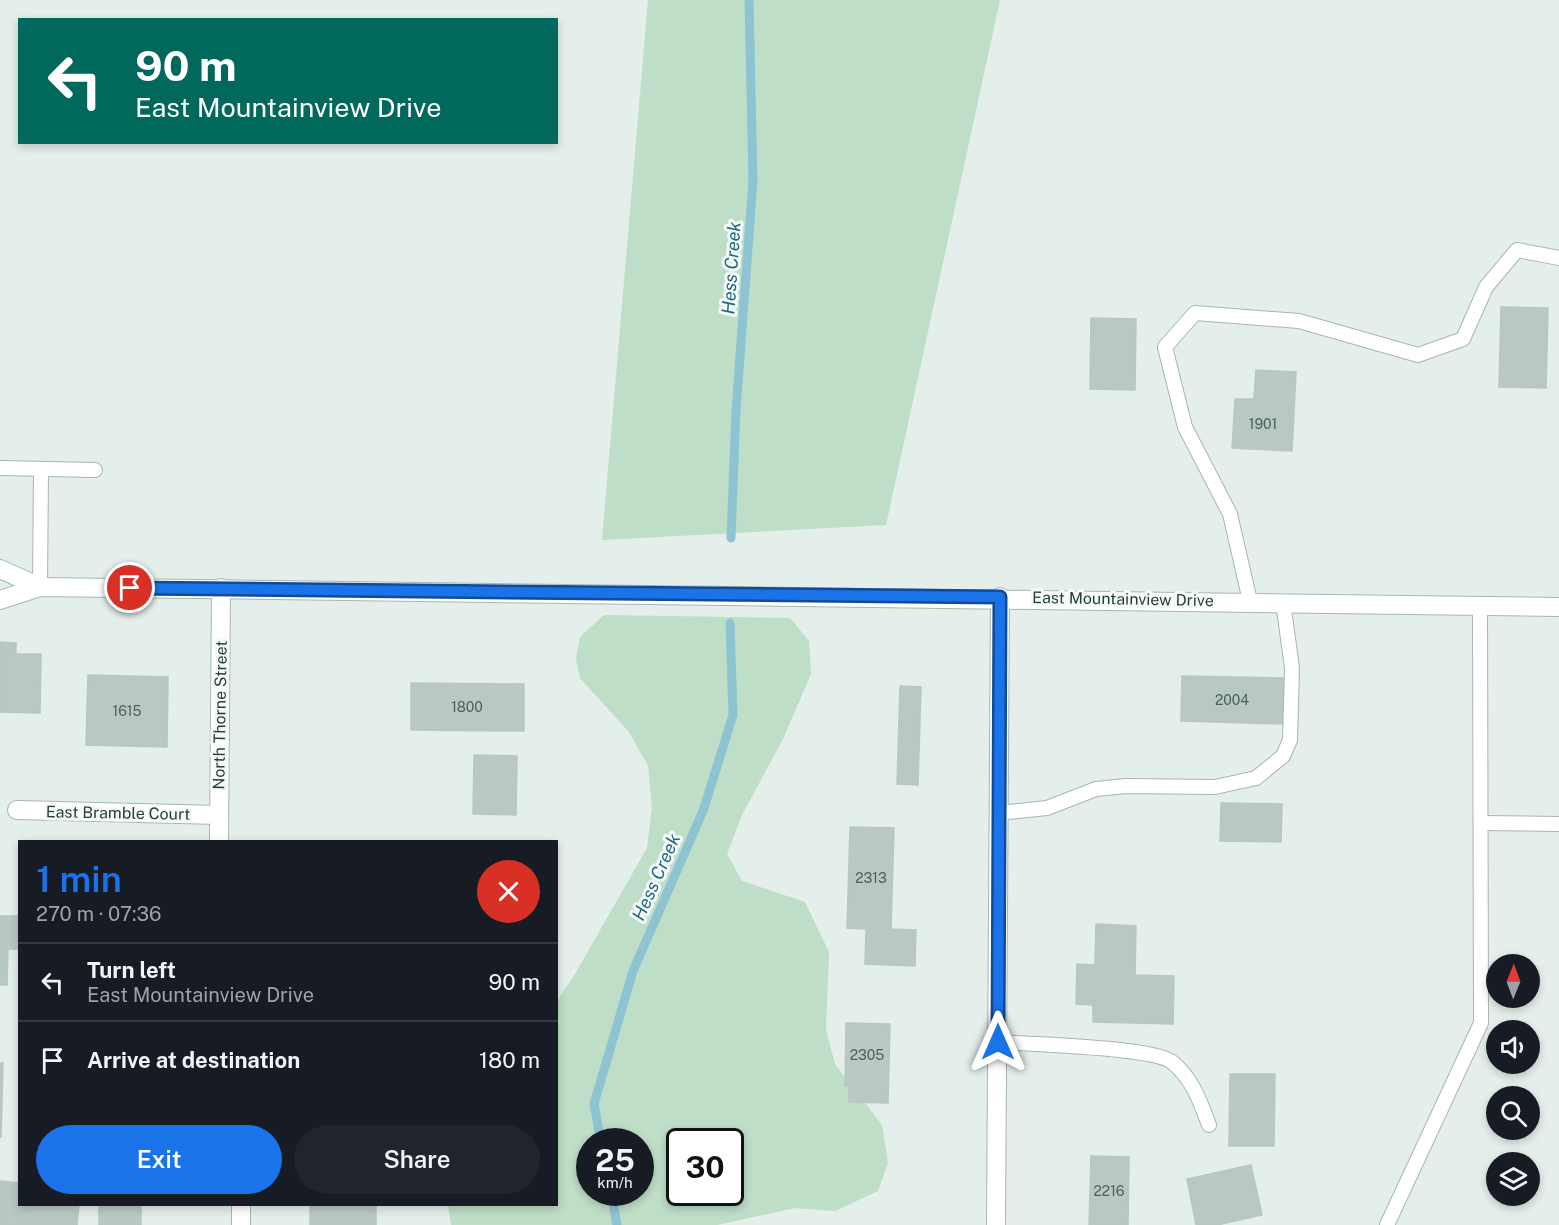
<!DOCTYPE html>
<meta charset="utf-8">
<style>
:root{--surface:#171b24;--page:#20242c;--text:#f1f3f6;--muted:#9ea1a6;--line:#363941;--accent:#1a73e8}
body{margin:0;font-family:"Public Sans",sans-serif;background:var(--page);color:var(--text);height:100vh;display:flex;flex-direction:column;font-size:22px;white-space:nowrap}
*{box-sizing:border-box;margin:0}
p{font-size:20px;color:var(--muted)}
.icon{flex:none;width:33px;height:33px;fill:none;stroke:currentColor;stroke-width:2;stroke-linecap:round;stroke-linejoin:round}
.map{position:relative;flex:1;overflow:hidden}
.drawer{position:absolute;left:18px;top:840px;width:540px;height:366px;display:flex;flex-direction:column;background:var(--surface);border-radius:0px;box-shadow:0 3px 9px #0003}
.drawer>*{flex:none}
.top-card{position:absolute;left:18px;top:18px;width:540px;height:126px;border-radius:0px;box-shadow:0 3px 9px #0003;background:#00695c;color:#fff;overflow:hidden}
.needle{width:39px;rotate:1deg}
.fabs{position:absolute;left:1486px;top:954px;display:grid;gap:12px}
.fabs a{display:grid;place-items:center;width:54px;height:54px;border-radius:50%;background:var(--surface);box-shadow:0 3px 9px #0003;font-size:30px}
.speed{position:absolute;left:576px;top:1128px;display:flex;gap:12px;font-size:30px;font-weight:700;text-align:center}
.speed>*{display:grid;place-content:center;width:78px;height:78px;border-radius:50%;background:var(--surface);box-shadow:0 3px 9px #0003;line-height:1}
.speed small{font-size:15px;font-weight:400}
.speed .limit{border:3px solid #111;border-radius:9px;background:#fff;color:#111}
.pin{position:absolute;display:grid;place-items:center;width:51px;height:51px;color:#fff;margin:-26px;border:3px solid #fff;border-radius:50%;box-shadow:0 2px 6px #0007}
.me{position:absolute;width:66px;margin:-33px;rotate:0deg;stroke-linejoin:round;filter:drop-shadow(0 0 4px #0008)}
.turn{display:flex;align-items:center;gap:21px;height:126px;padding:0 18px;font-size:27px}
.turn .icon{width:78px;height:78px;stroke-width:2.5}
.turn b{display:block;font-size:42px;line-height:51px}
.round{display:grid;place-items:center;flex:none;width:63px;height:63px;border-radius:32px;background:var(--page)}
.summary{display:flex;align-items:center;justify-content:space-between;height:102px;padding:0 18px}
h1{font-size:36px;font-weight:600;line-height:45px;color:var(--accent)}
.action{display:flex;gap:12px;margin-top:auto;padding:12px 18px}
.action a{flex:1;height:69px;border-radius:36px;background:var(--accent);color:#fff;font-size:24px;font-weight:600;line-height:69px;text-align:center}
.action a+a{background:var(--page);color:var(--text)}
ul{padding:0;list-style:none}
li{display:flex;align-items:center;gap:18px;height:78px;padding:0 18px;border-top:2px solid var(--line)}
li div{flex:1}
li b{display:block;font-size:22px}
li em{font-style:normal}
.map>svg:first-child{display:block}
.green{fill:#bedec8;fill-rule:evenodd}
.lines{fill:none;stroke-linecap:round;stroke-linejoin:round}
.stream{stroke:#8ec4d1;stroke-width:9}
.building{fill:#bac8c3;stroke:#b7c7c1;stroke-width:1.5}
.service-casing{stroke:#a7b6b1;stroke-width:16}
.minor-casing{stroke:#a7b6b1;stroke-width:20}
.secondary-casing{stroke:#a3b9b2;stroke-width:20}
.service{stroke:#fff;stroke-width:14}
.minor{stroke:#fff;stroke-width:18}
.secondary{stroke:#fff;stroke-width:18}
.route-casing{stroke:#114b97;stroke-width:15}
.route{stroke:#1a73e8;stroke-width:10}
.labels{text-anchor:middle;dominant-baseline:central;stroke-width:6;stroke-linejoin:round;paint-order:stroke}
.number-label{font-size:14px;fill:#4a615c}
.street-label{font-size:16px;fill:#243f39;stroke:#f5faf8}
.water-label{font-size:18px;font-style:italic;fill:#1e687b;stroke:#f5faf8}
</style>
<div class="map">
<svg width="1559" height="1225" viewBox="0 0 1559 1225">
<rect width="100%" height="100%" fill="#e4eeea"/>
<g class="green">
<polygon points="648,0 1000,0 886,525 602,540"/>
<path d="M604 615 790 618 809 641 811 674 783 739 742 815 727 854 742 881 805 902 829 952 826 1030 835 1064 882 1125 888 1163 878 1191 835 1211 795 1208 717 1225H451L448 1205 556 1204 557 1001 575 974 647 848 652 808 648 766 629 732 580 678 576 659 580 637ZM590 1142H640V1192H590ZM680 1142H730V1192H680Z"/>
</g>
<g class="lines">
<g class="stream">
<polyline points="731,538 736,410 753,181 749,0"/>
<polyline points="601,1142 594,1104 633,971 703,811 733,715 730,623"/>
<polyline points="611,1192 617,1225"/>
</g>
</g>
<g class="building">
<polygon points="1501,307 1548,308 1546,388 1499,387"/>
<polygon points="1091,318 1136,319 1135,390 1090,389"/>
<polygon points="1256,370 1296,372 1292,451 1232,448 1235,399 1254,399"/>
<polygon points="0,642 16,643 16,654 41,654 40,713 0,712"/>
<polygon points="88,675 168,677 167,747 86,745"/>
<polygon points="1182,676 1284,678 1283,724 1181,721"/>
<polygon points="411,683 524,684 524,731 411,730"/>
<polygon points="900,686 921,687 918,785 897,784"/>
<polygon points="474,755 517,756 516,815 473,814"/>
<polygon points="1221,803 1282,804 1281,842 1220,841"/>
<polygon points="850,827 894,828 891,929 916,930 915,966 865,964 866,929 847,928"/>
<polygon points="0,916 20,916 20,949 8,949 7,985 0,985"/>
<polygon points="1096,924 1136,926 1135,975 1174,976 1173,1024 1093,1022 1093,1005 1076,1004 1077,964 1095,965"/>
<polygon points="846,1023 890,1024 888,1103 849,1102 849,1086 845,1086"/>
<polygon points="0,1063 3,1063 1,1137 0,1137"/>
<polygon points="1230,1074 1275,1074 1274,1146 1229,1146"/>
<polygon points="1091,1156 1129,1157 1128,1225 1089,1225"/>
<polygon points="1251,1165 1262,1215 1217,1225 1196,1225 1187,1179"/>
<polygon points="0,1181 20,1183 20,1204 79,1204 77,1225 0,1225"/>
<rect x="99" y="1204" width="42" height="21"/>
<rect x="310" y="1204" width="66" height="21"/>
</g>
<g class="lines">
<g class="service-casing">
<g id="service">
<polyline points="0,468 95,470"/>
<polyline points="40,587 41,469"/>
<polyline points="1250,601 1230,514 1185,427 1165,347 1195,313 1299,321 1418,355 1463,339 1486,287 1517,250 1559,258"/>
<polyline points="999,813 1047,808 1096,789 1126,786 1215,787 1256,778 1283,756 1290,740 1292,668 1283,602"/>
<polyline points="1481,823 1559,824"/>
<path d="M998 1042C1028 1044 1154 1047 1172 1062 1192 1078 1200 1101 1209 1125"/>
<polyline points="1387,1225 1481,1023 1480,605"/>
</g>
</g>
<g class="minor-casing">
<g id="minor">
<polyline points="17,810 219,815"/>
<polyline points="219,842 221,588"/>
<polyline points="241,1225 241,1204"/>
<polyline points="996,1225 1000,597"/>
</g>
</g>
<g class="secondary-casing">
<g id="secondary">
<polyline points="0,569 40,587"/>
<polyline points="0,600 40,587 1559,607"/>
</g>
</g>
<use href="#service" class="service"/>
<use href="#minor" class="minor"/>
<use href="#secondary" class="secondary"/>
</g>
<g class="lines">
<g class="route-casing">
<polyline id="route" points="130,588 1000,597 998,1042"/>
</g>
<use href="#route" class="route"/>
</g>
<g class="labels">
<g class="number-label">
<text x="1263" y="424">1901</text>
<text x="1232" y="700">2004</text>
<text x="467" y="707">1800</text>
<text x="127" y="711">1615</text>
<text x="871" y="878">2313</text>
<text x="867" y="1055">2305</text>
<text x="1109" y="1191">2216</text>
</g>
<g class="street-label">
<text transform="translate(1123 599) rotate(1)">East Mountainview Drive</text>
<text transform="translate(220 715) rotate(-89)">North Thorne Street</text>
<text transform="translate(118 813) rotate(1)">East Bramble Court</text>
</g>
<g class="water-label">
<text transform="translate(731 268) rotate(-86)">Hess Creek</text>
<text transform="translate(656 877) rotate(-66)">Hess Creek</text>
</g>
</g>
</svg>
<div class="fabs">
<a><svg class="needle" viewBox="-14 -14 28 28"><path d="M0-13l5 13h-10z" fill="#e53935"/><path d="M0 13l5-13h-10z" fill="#9ea1a6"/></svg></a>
<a><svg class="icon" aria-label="sound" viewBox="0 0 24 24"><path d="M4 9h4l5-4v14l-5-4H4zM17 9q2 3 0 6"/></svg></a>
<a><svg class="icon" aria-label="search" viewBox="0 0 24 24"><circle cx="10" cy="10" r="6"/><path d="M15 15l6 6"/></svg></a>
<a><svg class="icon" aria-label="layers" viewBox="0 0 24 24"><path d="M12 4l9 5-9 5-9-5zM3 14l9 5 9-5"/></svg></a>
</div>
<div class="speed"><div>25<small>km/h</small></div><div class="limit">30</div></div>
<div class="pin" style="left:130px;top:588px;background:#d93025"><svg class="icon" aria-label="arrive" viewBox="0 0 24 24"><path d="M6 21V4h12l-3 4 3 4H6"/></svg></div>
<svg class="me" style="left:998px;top:1042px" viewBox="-20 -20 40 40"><path d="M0-17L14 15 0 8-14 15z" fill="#1a73e8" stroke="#fff" stroke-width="4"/></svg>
<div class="top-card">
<div class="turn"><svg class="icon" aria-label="left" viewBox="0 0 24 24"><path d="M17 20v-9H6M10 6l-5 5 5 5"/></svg><div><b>90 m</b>East Mountainview Drive</div></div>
</div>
<section class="drawer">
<div class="summary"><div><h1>1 min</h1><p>270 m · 07:36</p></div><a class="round" style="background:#d93025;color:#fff"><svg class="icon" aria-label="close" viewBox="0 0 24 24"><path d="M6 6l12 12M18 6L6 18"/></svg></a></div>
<ul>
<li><svg class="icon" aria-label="left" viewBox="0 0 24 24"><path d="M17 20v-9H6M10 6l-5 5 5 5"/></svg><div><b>Turn left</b><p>East Mountainview Drive</p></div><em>90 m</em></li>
<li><svg class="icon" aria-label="arrive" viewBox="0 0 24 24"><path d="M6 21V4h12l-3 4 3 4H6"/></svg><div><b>Arrive at destination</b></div><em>180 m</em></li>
</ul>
<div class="action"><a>Exit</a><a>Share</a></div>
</section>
</div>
